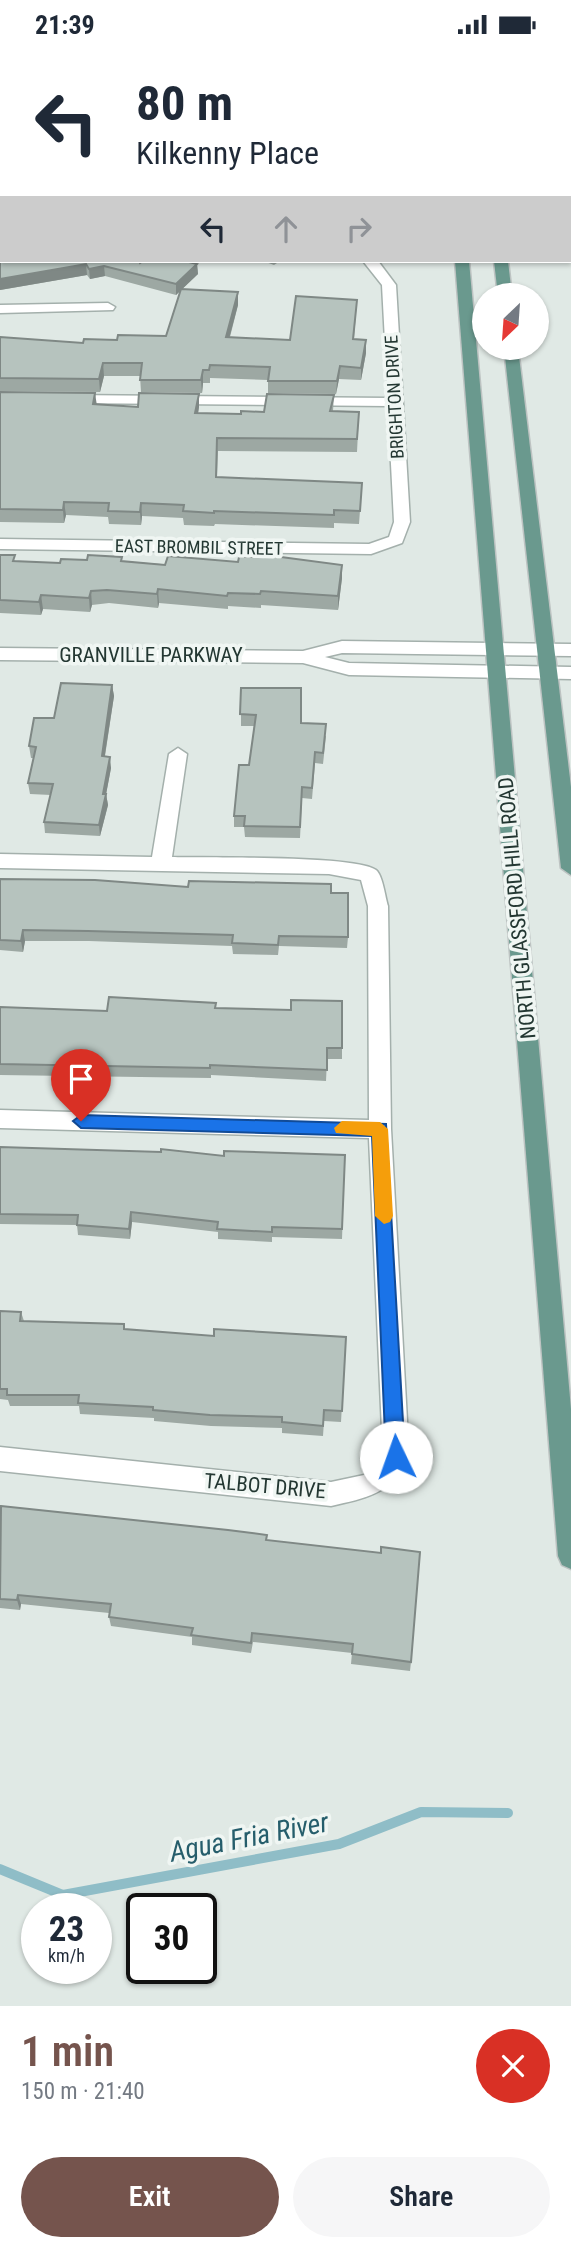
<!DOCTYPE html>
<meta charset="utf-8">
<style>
:root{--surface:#fff;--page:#f6f6f7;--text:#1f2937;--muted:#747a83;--accent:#75544d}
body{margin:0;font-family:"Roboto Condensed",sans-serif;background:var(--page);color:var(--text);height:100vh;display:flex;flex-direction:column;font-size:26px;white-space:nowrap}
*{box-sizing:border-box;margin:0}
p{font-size:23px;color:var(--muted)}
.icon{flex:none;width:38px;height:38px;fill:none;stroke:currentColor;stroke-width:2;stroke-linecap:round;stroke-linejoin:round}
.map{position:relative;height:1957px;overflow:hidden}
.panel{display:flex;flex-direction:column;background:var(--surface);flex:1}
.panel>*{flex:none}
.top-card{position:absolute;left:0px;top:0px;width:572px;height:214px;box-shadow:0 2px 5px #0004;background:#fff;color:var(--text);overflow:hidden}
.needle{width:46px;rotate:205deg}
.fabs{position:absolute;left:472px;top:234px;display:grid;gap:14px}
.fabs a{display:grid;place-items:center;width:77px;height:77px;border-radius:50%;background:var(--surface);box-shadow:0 2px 5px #0004;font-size:35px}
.speed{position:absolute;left:21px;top:1844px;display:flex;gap:14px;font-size:35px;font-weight:700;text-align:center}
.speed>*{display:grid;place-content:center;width:91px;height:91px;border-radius:50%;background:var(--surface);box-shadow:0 2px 5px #0004;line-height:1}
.speed small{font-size:18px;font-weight:400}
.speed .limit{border:4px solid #111;border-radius:10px;background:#fff;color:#111}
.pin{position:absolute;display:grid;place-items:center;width:60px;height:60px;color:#fff;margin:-72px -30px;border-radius:50% 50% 50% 0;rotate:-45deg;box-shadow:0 0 7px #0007}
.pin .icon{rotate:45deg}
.me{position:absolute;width:77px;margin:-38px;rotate:357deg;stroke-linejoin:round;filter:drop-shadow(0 0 5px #0008)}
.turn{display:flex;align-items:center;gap:24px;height:147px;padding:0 21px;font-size:32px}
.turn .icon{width:91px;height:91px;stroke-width:2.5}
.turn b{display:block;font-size:49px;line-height:60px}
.lanes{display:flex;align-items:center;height:66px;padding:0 21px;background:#0003;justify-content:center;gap:35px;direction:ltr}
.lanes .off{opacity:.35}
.round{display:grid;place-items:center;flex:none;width:74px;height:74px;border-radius:37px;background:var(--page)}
.headline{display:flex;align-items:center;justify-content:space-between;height:119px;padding:0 21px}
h1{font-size:42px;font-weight:600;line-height:52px;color:var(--accent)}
.primary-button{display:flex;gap:14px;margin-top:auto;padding:14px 21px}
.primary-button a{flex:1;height:80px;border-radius:42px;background:var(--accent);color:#fff;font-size:28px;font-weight:600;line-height:80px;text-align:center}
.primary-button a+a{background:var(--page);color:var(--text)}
.status{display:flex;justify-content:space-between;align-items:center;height:49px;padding:0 35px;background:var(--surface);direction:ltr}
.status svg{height:19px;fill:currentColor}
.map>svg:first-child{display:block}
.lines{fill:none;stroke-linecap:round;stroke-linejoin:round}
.stream{stroke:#8fbdc7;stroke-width:10}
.minor-casing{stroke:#a4b0ac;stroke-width:3}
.major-casing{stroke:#bdc3c2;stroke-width:3}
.minor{fill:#fff;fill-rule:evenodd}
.major{fill:#6a998e;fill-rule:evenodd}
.wall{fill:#9da8a3}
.shaded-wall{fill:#7f8885}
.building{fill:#b6c3be;stroke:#7f8885;stroke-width:2}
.route{fill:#1a73e8;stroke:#114b97;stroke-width:2}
.slow{fill:#f59e0b}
.labels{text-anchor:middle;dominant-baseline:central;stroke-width:7;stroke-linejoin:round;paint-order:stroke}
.far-street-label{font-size:18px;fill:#233732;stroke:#f0f6f3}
.street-label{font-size:21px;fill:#233732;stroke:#f0f6f3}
.near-water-label{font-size:28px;font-style:italic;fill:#255d6b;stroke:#f0f6f3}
</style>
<div class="status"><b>21:39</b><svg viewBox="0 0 49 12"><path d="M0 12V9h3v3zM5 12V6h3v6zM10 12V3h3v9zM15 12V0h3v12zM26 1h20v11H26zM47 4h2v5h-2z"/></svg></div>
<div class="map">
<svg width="571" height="1957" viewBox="0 0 571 1957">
<rect width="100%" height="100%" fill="#e0e9e5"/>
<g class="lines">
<polyline class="stream" points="0,1820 63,1846 339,1795 421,1763 508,1764"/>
<g class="minor-casing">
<g id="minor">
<polygon points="363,212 378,212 396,236 410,473 402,494 371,505 0,500 0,490 369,495 389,488 394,473 388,357 69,354 62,350 69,346 388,349 382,236"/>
<polygon points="108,254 115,258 113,261 0,264 0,256"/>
<polygon points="342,592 571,595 571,607 342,604 325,608 349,614 571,618 571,630 349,626 303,614 0,611 0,599 303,602"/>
<path d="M178 699 187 705 172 808C204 809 357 806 376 821 383 827 385 848 388 857L391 1080 409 1408C392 1445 366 1449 331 1457L0 1422V1398L331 1433 364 1426 383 1404 369 1089 0 1079V1061L369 1071 368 857 361 831 329 825 0 819V805L152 808 169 705Z"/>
</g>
</g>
<g class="major-casing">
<g id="major">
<rect x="438" y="0" width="12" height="2"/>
<rect x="470" y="0" width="12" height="2"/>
<polygon points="455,212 469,212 571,1360 571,1520 562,1516 558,1507"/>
<polygon points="494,212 508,212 512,247 498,247"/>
<polygon points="504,299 518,299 571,738 571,826 561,819"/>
</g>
</g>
<use href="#minor" class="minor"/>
<use href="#major" class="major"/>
</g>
<g class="wall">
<polygon points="0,138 140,214 197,215 198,225 182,240 238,256 230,288 290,291 357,251 354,290 366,291 366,304 361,331 339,330 336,345 268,344 268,331 210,329 210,334 203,334 202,344 141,343 140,327 104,327 100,343 0,342 0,288 83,294 166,287 180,242 176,246 105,227 90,230 87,226 0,241"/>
<polygon points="263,212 280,212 274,216"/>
<polygon points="0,343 97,355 138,358 199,358 198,364 241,365 264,363 334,346 333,362 359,363 357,403 218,402 217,428 362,434 359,475 334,474 334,479 215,475 214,477 184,476 183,469 142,467 141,476 109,475 108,468 66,466 64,474 0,473"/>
<polygon points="0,506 16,512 60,514 122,512 342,529 338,561 261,556 261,559 228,557 228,560 159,554 158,559 109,554 92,556 90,563 43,560 41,566 0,564"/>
<polygon points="112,636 114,647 105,707 111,719 106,745 108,756 100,787 45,784 44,773 51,746 30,745 28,734 34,709 31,709 29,697 54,669"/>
<polygon points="241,639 301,674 326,687 323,715 315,714 312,750 302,749 300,789 245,788 244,778 234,778 234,767 249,716 254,677 241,677"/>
<polygon points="0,830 331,844 348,888 347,899 279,897 278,906 233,905 232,897 89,892 25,892 23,903 0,901"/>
<polygon points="342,952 342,1010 327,1010 326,1032 211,1026 211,1029 0,1026 0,958 107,962 216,954 216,959 291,961"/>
<polygon points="0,1098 224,1107 345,1106 342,1190 272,1188 272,1193 218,1190 218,1183 132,1173 130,1190 78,1186 77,1176 0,1175"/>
<polygon points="0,1262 21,1263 24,1272 124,1275 125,1280 214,1287 346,1288 341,1373 324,1372 323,1387 282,1384 282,1379 211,1377 154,1372 154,1369 80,1365 79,1357 10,1357 8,1351 0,1350"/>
<polygon points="0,1459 267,1486 267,1491 411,1613 410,1622 351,1615 352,1604 253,1593 251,1604 192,1596 192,1588 111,1577 109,1568 109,1564 21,1555 20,1561 0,1559"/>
</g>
<g class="shaded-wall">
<polygon points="86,215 87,226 0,241 0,230"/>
<polygon points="197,215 198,225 176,246 176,235"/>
<polygon points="104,217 105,227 90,230 89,220"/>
<polygon points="238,243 238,256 226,301 226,288"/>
<polygon points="366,291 366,304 361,331 361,319"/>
<polygon points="103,314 104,327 100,343 99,330"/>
<polygon points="340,317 339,330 336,345 337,332"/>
<polygon points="203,321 203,334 202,344 201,331"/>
<polygon points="95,344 97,357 93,355"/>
<polygon points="199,345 199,358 196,377 195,364"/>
<polygon points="64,453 66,466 64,474 63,461"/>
<polygon points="141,454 142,467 141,476 140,463"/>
<polygon points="342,516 342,529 338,561 338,547"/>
<polygon points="158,540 159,554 158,559 157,545"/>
<polygon points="91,542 92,556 90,563 89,549"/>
<polygon points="41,546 43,560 41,566 39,553"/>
<polygon points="112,636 114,647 103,718 102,707"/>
<polygon points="110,708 111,719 105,751 106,745 108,756 100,787 99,776 103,745"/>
<polygon points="23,881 25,892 23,903 21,892"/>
<polygon points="131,1163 132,1173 130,1190 129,1180"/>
<polygon points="18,1546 21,1555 20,1561 17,1551"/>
</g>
<g class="building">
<polygon points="0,0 187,0 203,2 2,2 2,37 1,33 0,34"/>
<polygon points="2,44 2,130 0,126 0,45"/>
<polygon points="2,137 2,212 139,212 140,214 143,212 185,212 197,215 176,235 104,217 89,220 86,215 0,230 0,138"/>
<polygon points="181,240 238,243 226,288 290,291 296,247 357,251 353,290 366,291 361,319 340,317 337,332 268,332 270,318 210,316 209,321 203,321 201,331 140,331 142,314 103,314 99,330 0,329 0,288 83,294 84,290 117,291 118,286 166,287"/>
<polygon points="0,343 95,344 93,355 138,358 139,344 199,345 195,364 241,365 241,362 264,363 267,345 334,346 330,362 359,363 357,390 217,389 216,428 362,434 360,462 334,461 334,466 214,462 214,464 183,462 184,456 141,454 140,463 108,462 109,454 64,453 63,461 0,460"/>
<polygon points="0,506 15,506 13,512 60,514 61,510 87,511 88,506 122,508 121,512 165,516 168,507 238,513 239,508 281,508 342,516 338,547 261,542 260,545 228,544 227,547 158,540 157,545 107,541 91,542 89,549 41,546 39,553 0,551"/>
<polygon points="61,634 112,636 102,707 110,708 103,745 106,745 99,776 44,773 53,735 28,734 36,698 29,697 34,669 54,669"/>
<polygon points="241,639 301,639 301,674 326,675 323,704 315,703 312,739 302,738 300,778 244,777 245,767 234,767 239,716 249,716 256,666 240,665"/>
<polygon points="0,830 95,831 188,838 189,832 331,835 331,844 348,844 348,888 279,887 278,896 232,894 233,886 88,882 23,881 21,892 0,891"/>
<polygon points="109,948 216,954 215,959 291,961 291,951 342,952 342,999 327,999 327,1021 210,1016 210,1019 0,1015 0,958 107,962"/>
<polygon points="0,1098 161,1103 161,1100 224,1107 224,1102 345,1106 342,1180 272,1178 272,1183 217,1180 218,1173 131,1163 129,1180 77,1176 78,1166 0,1165"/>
<polygon points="0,1262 21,1263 20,1272 124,1275 124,1280 214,1287 214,1280 346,1288 342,1362 324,1361 323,1377 282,1373 282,1368 210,1366 153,1361 153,1358 78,1354 79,1346 7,1346 7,1340 0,1340"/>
<polygon points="1,1457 228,1481 267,1486 266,1491 381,1504 381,1498 420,1503 411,1613 352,1605 353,1595 252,1584 251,1594 191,1586 193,1579 109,1568 111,1555 18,1546 17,1551 0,1550"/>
</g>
<polygon class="route" points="81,1066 386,1075 405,1408 403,1414 396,1416 389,1414 386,1408 372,1087 81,1079 73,1072"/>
<polygon class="slow" points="342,1072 380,1073 388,1080 393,1167 390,1173 384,1175 375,1167 372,1087 336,1084 334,1079"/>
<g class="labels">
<g class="far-street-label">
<text transform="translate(394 348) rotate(-93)">BRIGHTON DRIVE</text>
<text transform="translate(199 498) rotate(1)">EAST BROMBIL STREET</text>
</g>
<g class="street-label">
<text x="151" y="606">GRANVILLE PARKWAY</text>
<text transform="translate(517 859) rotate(-95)">NORTH GLASSFORD HILL ROAD</text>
<text transform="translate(265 1437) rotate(5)">TALBOT DRIVE</text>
</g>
<g class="near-water-label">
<text transform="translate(249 1788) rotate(-11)">Agua Fria River</text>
</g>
</g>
</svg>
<div class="fabs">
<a><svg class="needle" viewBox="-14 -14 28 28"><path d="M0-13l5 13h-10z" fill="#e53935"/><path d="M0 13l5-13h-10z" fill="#747a83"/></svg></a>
</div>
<div class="speed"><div>23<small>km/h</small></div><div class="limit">30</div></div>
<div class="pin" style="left:81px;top:1072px;background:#d93025"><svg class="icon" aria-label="arrive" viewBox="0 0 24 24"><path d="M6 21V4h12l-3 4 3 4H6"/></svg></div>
<svg class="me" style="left:396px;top:1408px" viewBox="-20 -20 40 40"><circle r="19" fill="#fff"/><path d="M0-13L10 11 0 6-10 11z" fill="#1a73e8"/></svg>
<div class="top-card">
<div class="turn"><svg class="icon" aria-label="left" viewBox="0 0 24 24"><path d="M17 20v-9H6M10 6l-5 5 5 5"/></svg><div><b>80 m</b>Kilkenny Place</div></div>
<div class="lanes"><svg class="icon" aria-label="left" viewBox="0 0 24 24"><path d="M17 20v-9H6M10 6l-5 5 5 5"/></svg><svg class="icon off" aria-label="ahead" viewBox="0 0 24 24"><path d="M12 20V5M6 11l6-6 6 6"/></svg><svg class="icon off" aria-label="right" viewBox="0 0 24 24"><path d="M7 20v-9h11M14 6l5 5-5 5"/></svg></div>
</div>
</div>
<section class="panel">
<div class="headline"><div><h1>1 min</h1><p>150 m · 21:40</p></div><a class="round" style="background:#d93025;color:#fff"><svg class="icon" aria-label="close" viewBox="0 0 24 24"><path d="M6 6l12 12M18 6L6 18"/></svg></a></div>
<div class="primary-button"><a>Exit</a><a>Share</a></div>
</section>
